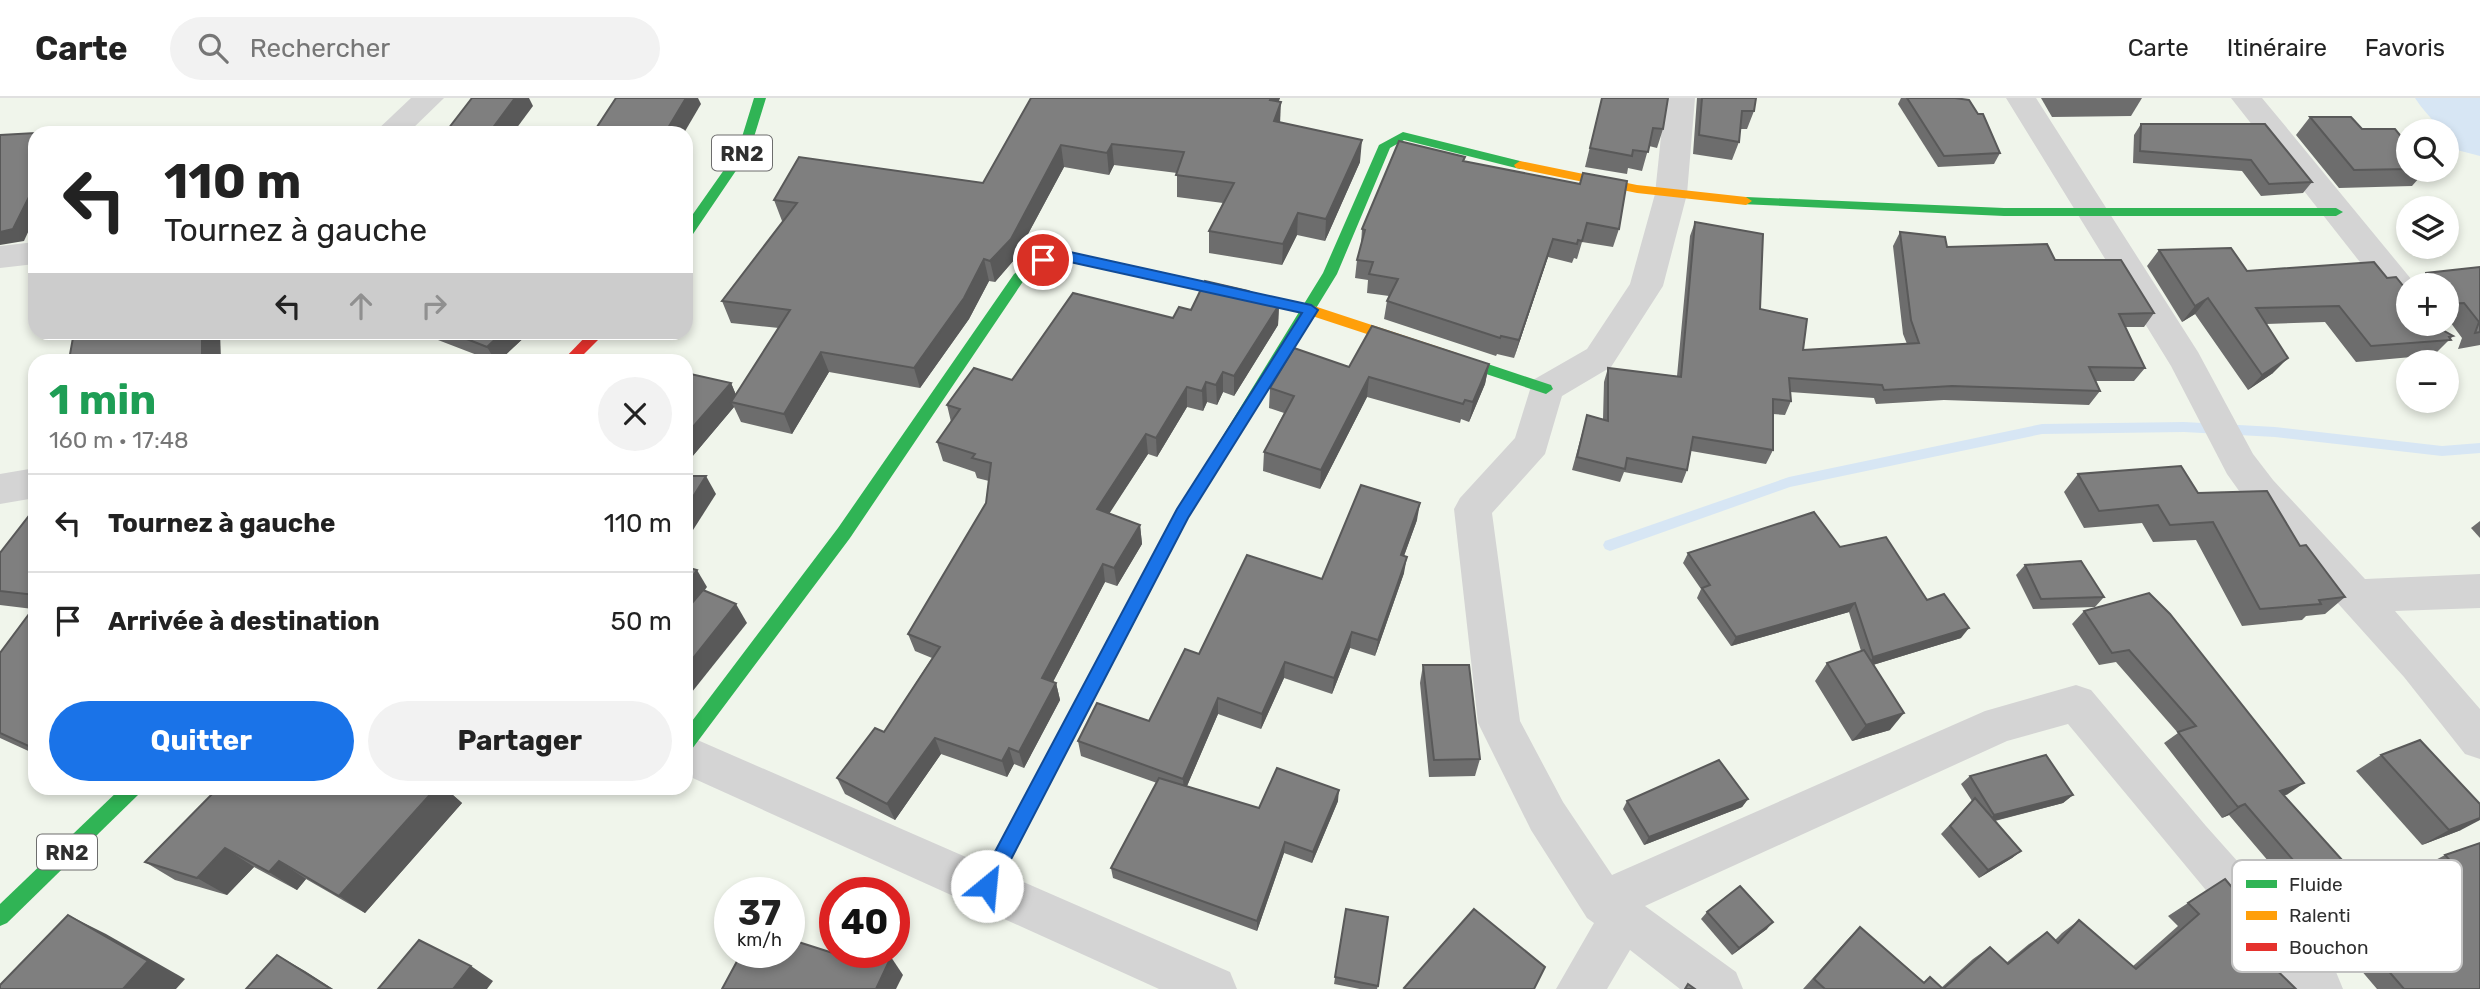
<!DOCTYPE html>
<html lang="fr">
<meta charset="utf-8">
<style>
:root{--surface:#fff;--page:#f2f2f2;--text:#222;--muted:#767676;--line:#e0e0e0;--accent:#1a73e8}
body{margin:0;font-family:Rubik,sans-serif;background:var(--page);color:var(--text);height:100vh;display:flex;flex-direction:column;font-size:26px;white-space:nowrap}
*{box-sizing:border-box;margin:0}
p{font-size:23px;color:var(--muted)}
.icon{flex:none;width:38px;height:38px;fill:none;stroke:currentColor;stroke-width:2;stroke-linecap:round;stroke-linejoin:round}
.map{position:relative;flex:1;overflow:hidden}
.panel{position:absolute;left:28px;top:256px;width:665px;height:441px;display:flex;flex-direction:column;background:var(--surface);border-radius:21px;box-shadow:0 4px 10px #0003}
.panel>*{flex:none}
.hud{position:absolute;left:28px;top:28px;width:665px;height:214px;border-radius:21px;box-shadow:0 4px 10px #0003;background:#fff;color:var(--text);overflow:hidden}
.fabs{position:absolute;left:2396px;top:21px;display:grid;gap:14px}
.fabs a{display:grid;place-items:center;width:63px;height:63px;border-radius:50%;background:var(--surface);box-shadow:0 4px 10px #0003;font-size:35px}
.speed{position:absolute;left:714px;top:779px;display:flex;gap:14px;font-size:35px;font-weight:700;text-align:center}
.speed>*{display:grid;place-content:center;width:91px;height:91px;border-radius:50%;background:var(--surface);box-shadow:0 4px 10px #0003;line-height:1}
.speed small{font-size:18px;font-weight:400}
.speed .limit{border:10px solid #d22;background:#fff;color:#111}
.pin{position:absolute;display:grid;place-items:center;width:60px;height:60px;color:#fff;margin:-30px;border:4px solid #fff;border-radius:50%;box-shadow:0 2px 7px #0007}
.me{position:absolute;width:77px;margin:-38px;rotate:28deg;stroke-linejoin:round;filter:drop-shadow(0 0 5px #0008)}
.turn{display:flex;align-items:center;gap:24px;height:147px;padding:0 21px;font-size:32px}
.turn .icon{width:91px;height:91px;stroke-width:2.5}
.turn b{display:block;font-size:49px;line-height:60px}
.lanes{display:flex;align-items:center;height:66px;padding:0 21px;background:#0003;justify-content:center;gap:35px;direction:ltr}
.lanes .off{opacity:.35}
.round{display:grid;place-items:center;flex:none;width:74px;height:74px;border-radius:37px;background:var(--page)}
.head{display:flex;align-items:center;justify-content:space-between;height:119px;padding:0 21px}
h1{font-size:42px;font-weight:700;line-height:52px;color:#1e9e55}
.primary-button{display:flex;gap:14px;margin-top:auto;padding:14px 21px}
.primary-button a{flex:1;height:80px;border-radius:42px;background:var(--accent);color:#fff;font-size:28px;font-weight:700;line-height:80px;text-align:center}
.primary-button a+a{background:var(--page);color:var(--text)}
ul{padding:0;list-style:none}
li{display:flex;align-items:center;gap:21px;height:98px;padding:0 21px;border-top:2px solid var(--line)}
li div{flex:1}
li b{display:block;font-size:26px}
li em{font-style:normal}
header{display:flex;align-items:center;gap:42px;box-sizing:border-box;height:98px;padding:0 35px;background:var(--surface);border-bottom:2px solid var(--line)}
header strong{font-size:33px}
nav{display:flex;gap:38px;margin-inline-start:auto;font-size:24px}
.search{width:490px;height:63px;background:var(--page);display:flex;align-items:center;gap:18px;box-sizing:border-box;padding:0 24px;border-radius:38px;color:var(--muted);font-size:26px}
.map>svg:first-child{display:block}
.green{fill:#f0f5eb;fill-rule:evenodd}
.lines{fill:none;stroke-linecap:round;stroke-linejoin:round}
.stream{fill:#d7e6f4;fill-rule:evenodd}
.river{fill:#d7e6f4;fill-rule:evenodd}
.street{fill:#d4d4d4;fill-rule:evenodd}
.fast{fill:#30b455;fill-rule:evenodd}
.slow{fill:#ff9f0a;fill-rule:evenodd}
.jam{fill:#e5322d;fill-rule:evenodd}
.wall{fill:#6d6d6d}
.shaded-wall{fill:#595959}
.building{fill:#7f7f7f;stroke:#595959;stroke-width:2}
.route{fill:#1a73e8;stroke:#114b97;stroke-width:2}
.labels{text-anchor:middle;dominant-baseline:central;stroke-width:7;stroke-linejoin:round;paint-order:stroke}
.shield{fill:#fff;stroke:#6d6d6d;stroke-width:2}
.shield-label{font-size:21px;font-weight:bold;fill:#2f2f2f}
.key{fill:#fff;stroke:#c1c1c1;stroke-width:2}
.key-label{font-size:19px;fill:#2f2f2f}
</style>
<header>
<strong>Carte</strong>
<div class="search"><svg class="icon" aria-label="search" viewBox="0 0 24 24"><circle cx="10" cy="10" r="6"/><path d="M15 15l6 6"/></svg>Rechercher</div>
<nav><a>Carte</a><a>Itinéraire</a><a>Favoris</a></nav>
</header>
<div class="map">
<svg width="2480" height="891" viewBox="0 0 2480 891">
<rect width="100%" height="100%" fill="#fff"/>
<path class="green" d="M0 0H2480V891H0ZM2408 33H2446V72H2408ZM35 35H686V234H35ZM2408 110H2446V149H2408ZM2408 187H2446V226H2408ZM35 262H686V690H35ZM2408 264H2446V303H2408ZM730 794H789V854H730ZM835 794H894V854H835Z"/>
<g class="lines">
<polygon class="stream" points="2184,324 2275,329 2442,348 2480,345 2480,355 2442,358 2275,339 2184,334 2042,336 1790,389 1610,453 1605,451 1603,447 1605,443 1789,379 2042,326"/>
<path class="river" d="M2415 0H2480V58L2457 52C2445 32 2428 20 2415 0Z"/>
<g class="street">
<polygon points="411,0 444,0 408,35 374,35"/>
<polygon points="1665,0 1695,0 1687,96 1663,188 1611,269 1562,298 1545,356 1492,415 1520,623 1563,704 1612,777 1985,613 2076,587 2091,592 2206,728 2336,874 2343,891 2288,891 2068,626 2007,643 1645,808 1736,874 1743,891 1680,891 1630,852 1607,891 1556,891 1594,825 1587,820 1531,732 1478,625 1454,411 1460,400 1515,340 1533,282 1587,251 1630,186 1655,96"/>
<polygon points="2006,0 2036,0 2198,254 2253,356 2273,382 2365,481 2480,476 2480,510 2395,513 2480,611 2480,661 2465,656 2404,579 2247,404 2227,376 2171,268"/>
<polygon points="2231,0 2262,0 2277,18 2416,187 2408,187 2408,213 2396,210"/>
<polygon points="35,144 35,166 0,170 0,148"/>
<polygon points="35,370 35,400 0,406 0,376"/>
<polygon points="686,637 1230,874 1237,891 1159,891 686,677"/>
</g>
<g class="fast">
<polygon points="754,0 766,0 750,52 691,139 686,141 686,126 738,52"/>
<polygon points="1403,34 1520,63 1526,67 1520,71 1404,42 1390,50 1337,176 1188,419 1130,533 1124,535 1118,533 1116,528 1178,411 1323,175 1379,47"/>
<polygon points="1746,99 2004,110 2336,110 2343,114 2336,118 2004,118 1741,106 1740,103"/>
<polygon points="1070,154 1153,172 1160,177 1153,182 1070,164 1046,166 1024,182 850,440 692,651 686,653 686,631 838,430 1014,176 1038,159"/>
<polygon points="1452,254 1551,287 1553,291 1546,296 1447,263 1445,259 1447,255"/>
<polygon points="121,690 142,690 139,696 7,825 0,828 0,806"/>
</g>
<g class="slow">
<polygon points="1520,63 1637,87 1746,99 1752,103 1746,107 1637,95 1516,70 1514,67"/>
<polygon points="1153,172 1311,207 1457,255 1459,259 1452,264 1309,217 1148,180 1146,177 1148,174"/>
<polygon points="1124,521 1130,523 1132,528 994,794 987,797 980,794 978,788 980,782 1118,523"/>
</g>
<polygon class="jam" points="590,234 606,234 578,262 563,262"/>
</g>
<g class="wall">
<polygon points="1031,0 1280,0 1278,4 1280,25 1360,64 1325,143 1297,137 1282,167 1209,155 1209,133 1223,105 1177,99 1177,75 1114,67 1109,77 1064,69 1014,162 995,184 989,183 969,221 920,290 829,274 792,336 741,324 734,309 686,366 731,285 736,297 779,230 731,225 722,203 783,124 782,123 774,102 983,85"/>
<polygon points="1602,0 1663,31 1657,50 1649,48 1642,73 1628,70 1627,76 1585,69"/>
<polygon points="1697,0 1756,0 1754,13 1747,31 1740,31 1739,44 1732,62 1693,56"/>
<polygon points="1901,0 1955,0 2000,55 1994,66 1938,69 1898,6"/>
<polygon points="2041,0 2142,0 2131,18 2052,19"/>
<polygon points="2310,19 2362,31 2408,47 2408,72 2426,72 2412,88 2339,90 2296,37"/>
<polygon points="2141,26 2265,26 2312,84 2303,95 2261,98 2242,73 2133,65 2134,37"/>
<polygon points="1465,59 1464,63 1619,131 1613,149 1582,144 1577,161 1574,160 1572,165 1548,159 1514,260 1497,256 1496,258 1384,221 1387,203 1389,198 1367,195 1368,182 1355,180 1357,162 1361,146 1362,131"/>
<polygon points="1695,124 1760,211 1803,252 1907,246 1903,236 1893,148 1900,134 1947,149 2055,162 2154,215 2144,229 2125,229 2145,270 2134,283 2095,283 2100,293 2089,307 1944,302 1876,306 1874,300 1790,294 1791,303 1785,317 1773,316 1773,352 1766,366 1691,353 1687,372 1682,385 1624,374 1620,384 1572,372 1587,317 1603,321 1604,284 1608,270 1677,278 1690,138"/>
<polygon points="2159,152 2247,173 2387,180 2439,230 2453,238 2434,257 2356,264 2325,224 2266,226 2273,275 2248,292 2195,216 2182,224 2147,168"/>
<polygon points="2480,169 2480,247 2458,251 2462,240 2448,221 2446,222 2446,187 2415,187 2426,175"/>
<polygon points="1279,207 1278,227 1234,298 1223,294 1217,307 1207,304 1203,313 1187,309 1157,359 1148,356 1109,415 1140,427 1142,446 1117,488 1105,484 1053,584 1056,585 1060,602 1024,670 1014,666 1007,679 941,656 895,722 845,696 837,680 884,634 932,560 915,553 908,536 986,405 989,383 977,380 975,374 943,363 937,344 951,324 947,307 1173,220 1191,212"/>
<polygon points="403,234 530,234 500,262 490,262 425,237 421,241"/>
<polygon points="1489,266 1485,286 1469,324 1461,321 1460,325 1367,299 1320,391 1263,373 1264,354 1284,315 1269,310 1270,290 1349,269"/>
<polygon points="2078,376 2198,395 2300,448 2345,499 2325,516 2306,518 2302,522 2242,528 2196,442 2153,444 2142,425 2084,430 2064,394"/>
<polygon points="35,410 35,656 0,640 0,555 33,511 0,507 0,455"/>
<polygon points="1417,422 1404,458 1404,475 1375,558 1350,550 1332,596 1284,580 1261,631 1218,616 1187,688 1259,710 1338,703 1312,765 1284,755 1257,833 1113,780 1111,770 1157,685 1081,658 1078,643 1149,623 1322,481"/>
<polygon points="2480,423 2480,440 2471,430"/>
<polygon points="1840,449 1961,540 1873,567 1890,632 1852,643 1815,583 1827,565 1861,553 1849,514 1731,548 1697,500 1701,491 1683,465 1688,455"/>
<polygon points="2025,467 2104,499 2095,509 2033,511 2016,477"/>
<polygon points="2149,495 2288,696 2284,698 2379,803 2435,777 2426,767 2445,757 2480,745 2480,891 2377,891 2229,717 2222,720 2164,645 2178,635 2116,564 2099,567 2072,526 2084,513"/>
<polygon points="1423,567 1480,661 1475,678 1429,679 1420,585"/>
<polygon points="2381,657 2461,732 2422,747 2356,673"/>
<polygon points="1970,678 2073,697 2063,705 1995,723 2021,753 2012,760 1979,780 1941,736 1972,703 1961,686"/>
<polygon points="218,690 445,690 462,705 365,815 306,781 297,792 254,769 227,797 175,782 145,764"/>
<polygon points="1748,701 1742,709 1644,747 1623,711 1627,703"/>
<polygon points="2225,781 2256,852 2296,891 1803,891 1847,842 1860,829 1924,884 1930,879 1941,890 1973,861 1990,849 2006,865 2029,846 2047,834 2055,842 2062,835 2079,822 2133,868 2178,828 2168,818"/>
<polygon points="1346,811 1378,888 1377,891 1360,891 1334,886"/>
<polygon points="1707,814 1767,831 1732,857 1701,821"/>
</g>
<g class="shaded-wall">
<polygon points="515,0 529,0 533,8 513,35 489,35"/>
<polygon points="686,0 698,0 701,6 684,35 665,35"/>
<polygon points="1271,0 1280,0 1270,24 1270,2"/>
<polygon points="1281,4 1280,26 1274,23"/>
<polygon points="1362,42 1360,64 1325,143 1326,121"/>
<polygon points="1112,46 1114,67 1109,77 1107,55"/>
<polygon points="1061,47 1064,69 1014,162 995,184 990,163"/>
<polygon points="30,97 35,103 35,119 24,143 0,147 0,134"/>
<polygon points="1298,115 1297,137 1282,167 1283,146"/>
<polygon points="1553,141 1548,159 1514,260 1519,242"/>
<polygon points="984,161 989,183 969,221 920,290 914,270"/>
<polygon points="2208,200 2195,216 2182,224 2195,208"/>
<polygon points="1279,207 1278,227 1234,298 1234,278"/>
<polygon points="202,234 220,234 221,262 202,262"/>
<polygon points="417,234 424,234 425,237 421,241"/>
<polygon points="503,234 530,234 500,262 495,262 487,249"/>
<polygon points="821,254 829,274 792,336 784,316"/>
<polygon points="2288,260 2273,275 2248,292 2262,277"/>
<polygon points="1489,266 1485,286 1469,324 1473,304"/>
<polygon points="1223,274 1223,294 1217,307 1216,287"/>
<polygon points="1369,279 1367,299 1320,391 1321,372"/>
<polygon points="1206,284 1207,304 1203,313 1202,293"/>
<polygon points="731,285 739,304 731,304 734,309 686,366 686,337"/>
<polygon points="1187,289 1187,309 1157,359 1156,340"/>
<polygon points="1146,336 1148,356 1100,430 1097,411"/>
<polygon points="706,378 716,396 686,443 686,410"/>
<polygon points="1420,405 1417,422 1398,474 1401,457"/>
<polygon points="1140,427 1142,446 1117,488 1114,470"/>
<polygon points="1407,459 1404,475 1375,558 1378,542"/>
<polygon points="1103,466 1105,484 1046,597 1042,580"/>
<polygon points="697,472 707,489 686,518 686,487"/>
<polygon points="1855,505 1849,514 1731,548 1736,539"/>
<polygon points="736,506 747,525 688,599 686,597 686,569"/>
<polygon points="1969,530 1961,540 1866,569 1873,559"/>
<polygon points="1352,534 1350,550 1332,596 1334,580"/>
<polygon points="1285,564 1284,580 1261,631 1262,616"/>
<polygon points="1056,585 1060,602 1024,670 1019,654"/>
<polygon points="1218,600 1218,616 1184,695 1183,681"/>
<polygon points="1904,615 1890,632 1852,643 1866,627"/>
<polygon points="935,640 941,656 895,722 887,706"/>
<polygon points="1009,650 1014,666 1007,679 1002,663"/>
<polygon points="2304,685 2288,696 2264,704 2280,693"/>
<polygon points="436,690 445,690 462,705 365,815 339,798"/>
<polygon points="1339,692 1338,703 1312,765 1313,754"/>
<polygon points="2073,697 2063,705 1985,725 1994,717"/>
<polygon points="1748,701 1742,709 1644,747 1649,739"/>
<polygon points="2245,706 2229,717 2222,720 2238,709"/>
<polygon points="2480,720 2480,722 2461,732 2422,747 2449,732"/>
<polygon points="1285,744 1284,755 1257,833 1257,823"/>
<polygon points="225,750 254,769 227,797 197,780"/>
<polygon points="2021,753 2012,760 1979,780 1988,772"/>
<polygon points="279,763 306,781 297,792 269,774"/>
<polygon points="68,817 106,836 185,881 176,891 123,891"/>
<polygon points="1773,824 1767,831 1732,857 1739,850"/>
<polygon points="277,857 305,873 333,891 331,891"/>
<polygon points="891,859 903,877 896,891 876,891"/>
<polygon points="471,868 493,883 487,891 453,891"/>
</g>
<g class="building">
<polygon points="472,0 515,0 489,35 445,35"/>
<polygon points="616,0 686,0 665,35 593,35"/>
<polygon points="1031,0 1271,0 1270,2 1281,4 1274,23 1362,42 1326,121 1298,115 1283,146 1209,133 1234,85 1176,77 1184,54 1112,46 1107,55 1061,47 1011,141 990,163 984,161 964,200 914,270 821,254 784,316 731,304 790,212 722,203 797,105 774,102 799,59 983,85"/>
<polygon points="1602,0 1668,0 1663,31 1653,30 1648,54 1633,52 1632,58 1590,50"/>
<polygon points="1702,0 1756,0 1754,13 1742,13 1739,44 1699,37"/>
<polygon points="1907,0 1955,0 1969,2 1978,16 1983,16 2000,55 1944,58"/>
<polygon points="2310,19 2351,19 2362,31 2395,31 2408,47 2408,71 2354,72"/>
<polygon points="2141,26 2265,26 2312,84 2269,86 2251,62 2140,53"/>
<polygon points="112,31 110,35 41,35"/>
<polygon points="35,35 35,97 30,97 13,131 0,134 0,37"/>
<polygon points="1399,43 1465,59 1463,63 1580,86 1583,75 1627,83 1619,131 1587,125 1582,143 1578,142 1577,146 1553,141 1519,242 1501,238 1500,240 1387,203 1398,181 1369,176 1373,164 1357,162 1365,132 1362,131"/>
<polygon points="1695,124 1763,136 1760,211 1807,221 1803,252 1919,245 1911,222 1900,134 1945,139 1947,149 2047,146 2055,162 2121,162 2154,215 2119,216 2145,270 2089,269 2100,293 1952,288 1884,292 1882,287 1789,280 1791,303 1773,301 1773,352 1693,339 1687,372 1627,360 1625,371 1577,359 1587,317 1608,323 1608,270 1681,279"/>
<polygon points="2231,150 2247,173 2374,164 2387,180 2396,179 2408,194 2408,226 2436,226 2439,230 2453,238 2449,239 2451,242 2371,248 2339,208 2256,210 2288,260 2262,277 2208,200 2195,208 2159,152"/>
<polygon points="2480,169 2480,234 2475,235 2479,224 2464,205 2446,206 2446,187 2426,187 2426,175"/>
<polygon points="1205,183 1248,193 1279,207 1234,278 1223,274 1216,287 1206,284 1202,293 1187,289 1156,340 1146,336 1097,411 1140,427 1114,470 1103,466 1042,580 1056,585 1019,654 1009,650 1002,663 935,640 887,706 837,680 875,630 884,634 940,549 908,536 986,405 991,365 972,360 975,356 937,344 960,311 947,307 974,270 1012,282 1073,195 1173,220 1179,209 1191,212"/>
<polygon points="1372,228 1489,266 1473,304 1465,302 1463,306 1369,279 1321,372 1264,354 1294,298 1270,290 1294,250 1349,269"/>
<polygon points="74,234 202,234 202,262 69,262"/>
<polygon points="449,234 503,234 487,249"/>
<polygon points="686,275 731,285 686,337"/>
<polygon points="2181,368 2198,395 2267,393 2300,448 2306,447 2345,499 2319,502 2321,506 2260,511 2213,424 2170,427 2158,407 2099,413 2078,376"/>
<polygon points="686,378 706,378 686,410"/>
<polygon points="1361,387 1420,405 1401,457 1407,459 1378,542 1352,534 1334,580 1285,564 1262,616 1218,600 1183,681 1078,643 1097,605 1149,623 1185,551 1199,556 1247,457 1322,481"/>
<polygon points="35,410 35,497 0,493 0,455"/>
<polygon points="1814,414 1840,449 1886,439 1927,502 1944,496 1969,530 1873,559 1855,505 1736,539 1702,490 1710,487 1688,455"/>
<polygon points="2081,463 2104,499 2041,501 2025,467"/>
<polygon points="686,469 697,472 686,487"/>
<polygon points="703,492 736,506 686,569 686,512"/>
<polygon points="2149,495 2170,516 2304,685 2280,693 2379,803 2455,768 2445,757 2480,745 2480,891 2404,891 2245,706 2238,709 2178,634 2196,628 2129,552 2112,555 2084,513"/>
<polygon points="35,508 35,651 0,635 0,555"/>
<polygon points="1864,552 1904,615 1866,627 1827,565"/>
<polygon points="1423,567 1469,567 1480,661 1434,662"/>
<polygon points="2420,642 2480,706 2480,720 2449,732 2381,657"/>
<polygon points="2046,657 2073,697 1994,717 1970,678"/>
<polygon points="1719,662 1748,701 1649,739 1627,703"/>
<polygon points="1277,670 1339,692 1313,754 1285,744 1257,823 1111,770 1159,680 1259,710"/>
<polygon points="218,690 436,690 339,798 279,763 269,774 225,750 197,780 145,764"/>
<polygon points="1975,700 2021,753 1988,772 1950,728"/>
<polygon points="2225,781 2273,838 2256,852 2296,891 1825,891 1814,881 1860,829 1924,885 1930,879 1943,891 1990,849 2008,866 2047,834 2058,845 2079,822 2136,871 2199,816 2188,805"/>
<polygon points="1740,788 1773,824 1739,850 1707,814"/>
<polygon points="1346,811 1388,819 1378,888 1335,879"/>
<polygon points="1474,811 1545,869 1534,891 1406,891 1404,890"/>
<polygon points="68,817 148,863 123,891 0,891 0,887"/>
<polygon points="789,841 836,856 837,854 877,854 891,859 876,891 722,891 742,854 766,854 771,856 772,854 789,854"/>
<polygon points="419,842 471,868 453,891 378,891"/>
<polygon points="277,857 331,891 246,891"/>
<polygon points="1688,886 1695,891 1685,891"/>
</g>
<polygon class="route" points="1070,154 1311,207 1318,212 1188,420 994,794 987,797 980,794 978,788 980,782 1177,411 1302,215 1070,164 1043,167 1036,162 1043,157"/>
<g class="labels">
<g class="shield">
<rect x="712" y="37.5" width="60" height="35" rx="5"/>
<rect x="37" y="736.5" width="60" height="35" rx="5"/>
</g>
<g class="shield-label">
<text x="742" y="55">RN2</text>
<text x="67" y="754">RN2</text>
</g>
</g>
<rect x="2232" y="762" width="230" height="112" rx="10" class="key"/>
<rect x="2246" y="782" width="31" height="8" fill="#30b455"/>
<rect x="2246" y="813" width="31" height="9" fill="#ff9f0a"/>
<rect x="2246" y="845" width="31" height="8" fill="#e5322d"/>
<g class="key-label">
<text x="2289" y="793">Fluide</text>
<text x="2289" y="824">Ralenti</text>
<text x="2289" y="856">Bouchon</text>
</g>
</svg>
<div class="fabs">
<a><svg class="icon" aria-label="search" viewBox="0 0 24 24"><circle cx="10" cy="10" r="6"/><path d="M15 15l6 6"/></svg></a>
<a><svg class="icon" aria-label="layers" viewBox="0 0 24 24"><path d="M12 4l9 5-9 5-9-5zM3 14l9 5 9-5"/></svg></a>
<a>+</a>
<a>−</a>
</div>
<div class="speed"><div>37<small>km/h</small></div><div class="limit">40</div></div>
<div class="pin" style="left:1043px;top:162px;background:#d93025"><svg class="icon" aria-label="arrive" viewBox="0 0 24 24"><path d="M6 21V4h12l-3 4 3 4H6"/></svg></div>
<svg class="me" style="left:987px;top:788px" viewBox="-20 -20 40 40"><circle r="19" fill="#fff"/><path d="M0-13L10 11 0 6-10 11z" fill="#1a73e8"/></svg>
<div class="hud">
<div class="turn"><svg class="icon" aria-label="left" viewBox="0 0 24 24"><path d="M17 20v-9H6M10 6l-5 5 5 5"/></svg><div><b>110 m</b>Tournez à gauche</div></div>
<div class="lanes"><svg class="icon" aria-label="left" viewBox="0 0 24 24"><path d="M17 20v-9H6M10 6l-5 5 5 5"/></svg><svg class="icon off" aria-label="ahead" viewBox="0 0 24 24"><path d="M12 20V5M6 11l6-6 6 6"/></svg><svg class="icon off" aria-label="right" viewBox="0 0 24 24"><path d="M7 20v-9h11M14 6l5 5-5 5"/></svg></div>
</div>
<section class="panel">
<div class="head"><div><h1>1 min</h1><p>160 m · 17:48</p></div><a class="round"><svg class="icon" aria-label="close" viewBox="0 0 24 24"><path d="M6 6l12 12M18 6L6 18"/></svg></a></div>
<ul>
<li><svg class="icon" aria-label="left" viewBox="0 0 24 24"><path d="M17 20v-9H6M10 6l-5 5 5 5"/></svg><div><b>Tournez à gauche</b></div><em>110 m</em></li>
<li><svg class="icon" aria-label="arrive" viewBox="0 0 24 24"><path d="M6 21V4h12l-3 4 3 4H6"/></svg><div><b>Arrivée à destination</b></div><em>50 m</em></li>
</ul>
<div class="primary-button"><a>Quitter</a><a>Partager</a></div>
</section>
</div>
